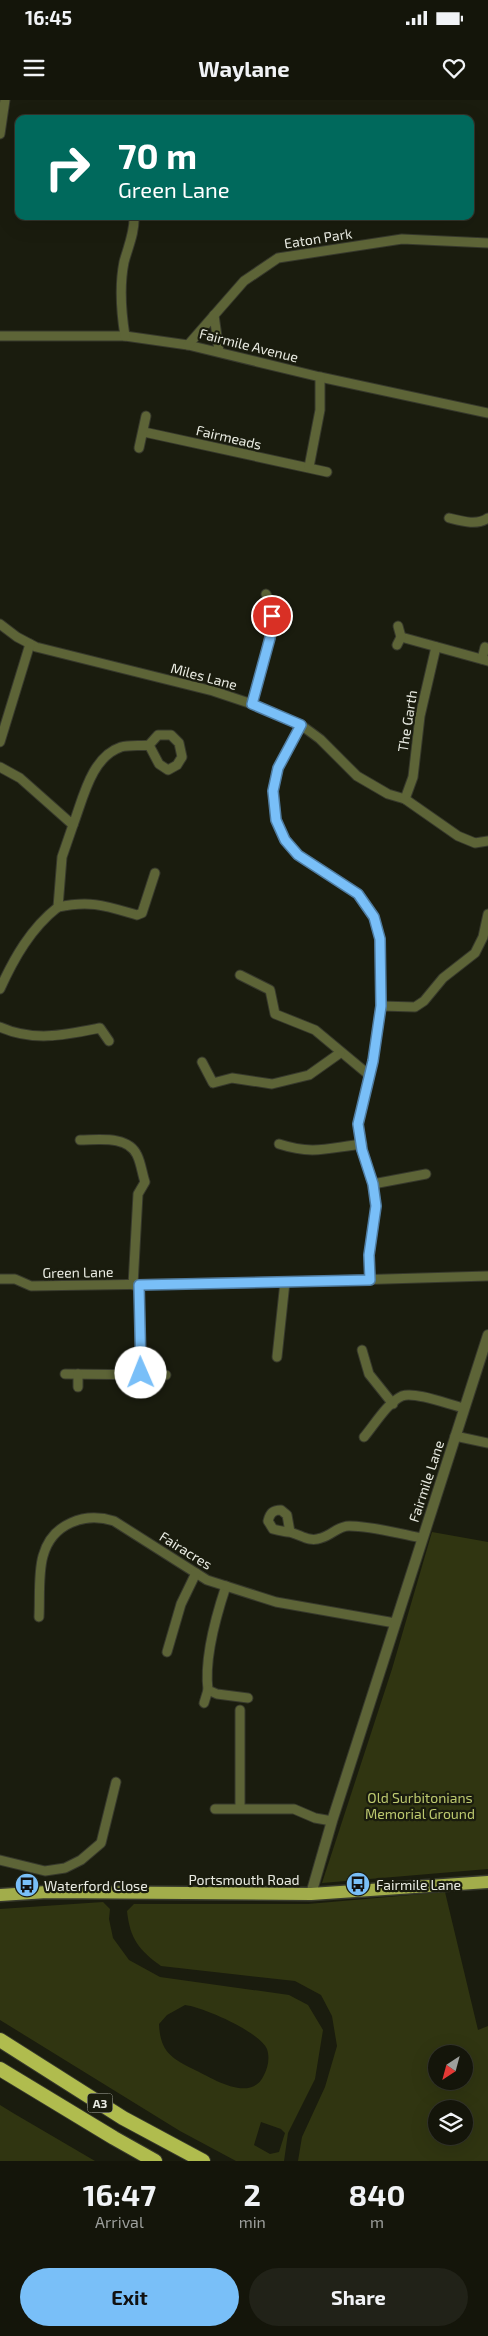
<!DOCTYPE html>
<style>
:root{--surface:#14150a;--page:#212218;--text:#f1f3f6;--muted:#9d9f9c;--line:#33342b;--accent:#79bff8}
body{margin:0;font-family:"Exo 2",sans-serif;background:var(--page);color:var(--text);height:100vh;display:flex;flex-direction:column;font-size:19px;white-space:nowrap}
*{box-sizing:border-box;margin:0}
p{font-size:16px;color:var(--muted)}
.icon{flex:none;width:28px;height:28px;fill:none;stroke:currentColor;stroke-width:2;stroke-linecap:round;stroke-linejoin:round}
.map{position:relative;height:2061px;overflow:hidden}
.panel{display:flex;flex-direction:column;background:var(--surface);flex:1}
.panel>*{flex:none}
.top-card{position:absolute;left:15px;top:15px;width:459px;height:105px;border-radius:10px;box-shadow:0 5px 20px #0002,0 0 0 1px var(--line);background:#00695c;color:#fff;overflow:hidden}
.needle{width:32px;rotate:216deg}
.fabs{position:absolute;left:428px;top:1945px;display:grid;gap:10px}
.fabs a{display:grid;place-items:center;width:45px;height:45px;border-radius:50%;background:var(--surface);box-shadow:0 5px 20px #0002,0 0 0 1px var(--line);font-size:25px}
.pin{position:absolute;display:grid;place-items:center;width:42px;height:42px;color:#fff;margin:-21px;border:2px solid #fff;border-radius:50%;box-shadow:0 1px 5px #0007}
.me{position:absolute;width:55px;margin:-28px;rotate:359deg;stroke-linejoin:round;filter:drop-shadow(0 0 4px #0008)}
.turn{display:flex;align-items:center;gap:18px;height:105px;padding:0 20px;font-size:22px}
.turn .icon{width:65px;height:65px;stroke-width:2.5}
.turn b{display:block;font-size:35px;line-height:42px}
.eta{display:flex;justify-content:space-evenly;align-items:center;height:85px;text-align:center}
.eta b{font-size:30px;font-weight:700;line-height:35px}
.button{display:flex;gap:10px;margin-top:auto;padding:10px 20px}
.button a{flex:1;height:58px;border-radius:30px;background:var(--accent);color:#111;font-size:20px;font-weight:700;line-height:58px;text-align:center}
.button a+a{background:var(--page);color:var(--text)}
.status{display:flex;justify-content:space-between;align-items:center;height:35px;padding:0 25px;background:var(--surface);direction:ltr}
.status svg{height:14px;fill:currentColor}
header{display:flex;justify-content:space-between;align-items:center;height:65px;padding:0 20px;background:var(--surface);font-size:22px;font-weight:700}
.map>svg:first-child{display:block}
.green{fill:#303511;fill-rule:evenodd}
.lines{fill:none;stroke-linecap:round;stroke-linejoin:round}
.minor-casing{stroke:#37392c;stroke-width:11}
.tertiary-casing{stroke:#37392c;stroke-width:12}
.primary-casing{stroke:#37392c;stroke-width:15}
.trunk-casing{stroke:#37392c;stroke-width:16}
.minor{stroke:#5d6437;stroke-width:9}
.tertiary{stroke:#5d6437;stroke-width:10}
.primary{stroke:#a2ad4b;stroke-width:12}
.trunk{stroke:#b0bc4e;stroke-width:14}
.route-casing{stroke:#4f7ca1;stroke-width:12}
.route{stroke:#79bff8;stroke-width:9}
.labels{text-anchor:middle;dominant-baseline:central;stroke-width:4.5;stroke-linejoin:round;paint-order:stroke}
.shield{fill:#1a1c0e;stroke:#abada2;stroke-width:1}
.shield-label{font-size:12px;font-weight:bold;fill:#e9ebe2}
.street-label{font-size:14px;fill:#e9ebe2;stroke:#1a1c0e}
.park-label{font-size:14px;fill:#bdc96f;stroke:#1a1c0e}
.poi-label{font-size:14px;fill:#e9ebe2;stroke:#1a1c0e;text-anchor:start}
</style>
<div class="status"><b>16:45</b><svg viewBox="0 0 49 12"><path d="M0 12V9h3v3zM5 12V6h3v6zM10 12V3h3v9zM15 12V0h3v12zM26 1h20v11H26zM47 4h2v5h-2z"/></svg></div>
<header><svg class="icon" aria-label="menu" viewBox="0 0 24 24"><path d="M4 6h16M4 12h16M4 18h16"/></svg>Waylane<svg class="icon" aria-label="heart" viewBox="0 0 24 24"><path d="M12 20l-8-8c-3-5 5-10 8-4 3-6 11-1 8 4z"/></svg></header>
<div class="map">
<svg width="488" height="2061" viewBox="0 0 488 2061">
<rect width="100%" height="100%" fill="#1a1c0e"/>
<g class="green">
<polygon points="432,1432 488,1442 488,1769 322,1783 392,1569"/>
<path d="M445 1792 478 1930 488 1926V2061H298L302 2037 325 1987 337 1946 332 1916 321 1895 295 1881 161 1866C139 1850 130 1839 127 1811L134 1804H308ZM436 1954H464V1981H436ZM436 2009H464V2036H436Z"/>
<path d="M103 1802 110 1809 109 1819 113 1838 129 1860 160 1877 289 1895 308 1905 323 1930 315 1979 288 2033 284 2061H236L180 2031 0 1920V1809ZM185 1905C203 1907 260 1932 267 1949 270 1958 268 1967 264 1975 251 2004 212 1978 193 1969 171 1958 160 1951 159 1924L167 1915ZM261 2022 281 2029 285 2033 279 2052 270 2054 254 2045Z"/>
<polygon points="0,2005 13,2013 95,2061 0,2061"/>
</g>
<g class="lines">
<g class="minor-casing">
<g id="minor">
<polyline points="0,34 5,0"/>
<polyline points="214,215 219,251"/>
<polyline points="0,236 125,236 188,245 320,277 488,313"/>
<path d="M125 236C121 211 119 187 124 162 128 147 135 132 134 116"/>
<polyline points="188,245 244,181 278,158 402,139 488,143"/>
<polyline points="144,332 327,372"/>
<polyline points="139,348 146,316"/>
<polyline points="309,367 320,310 320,277"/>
<path d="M449 418C461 421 477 426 488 418"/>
<polyline points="0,524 17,537 36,547 213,591 252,604 301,625 320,639 357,676 388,694 405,699 458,736 475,743 488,741"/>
<polyline points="401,537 488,561"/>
<polyline points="397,545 401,537 398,526"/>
<polyline points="482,559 485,547"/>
<path d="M252 604C259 575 281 519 266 494"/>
<polyline points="301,625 278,668 273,691 276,720 285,740 298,755 358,794 374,817 380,839 381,906 373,961 358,1024 362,1050 373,1084 376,1106 369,1155 370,1180"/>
<polyline points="0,642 30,544"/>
<path d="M0 667 20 678 73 725 62 757 58 807C31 828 14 858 0 889"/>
<polyline points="405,699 413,677 420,616 436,547"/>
<path d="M73 725C83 699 91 657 121 647 129 645 140 646 149 645L158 635H171L179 643 182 657 177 665 168 670 159 664 149 645"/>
<path d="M58 807C91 800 106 806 137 815L142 813 155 773"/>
<polyline points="240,875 270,890 275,914 315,930 369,975"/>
<polyline points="381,906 415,907 424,901 443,878 475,853 483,837 488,814"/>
<path d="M0 927C34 942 65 935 100 928L109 941"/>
<polyline points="202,962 213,983 232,978 272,984 309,975 340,953"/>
<path d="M80 1040C98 1040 128 1035 137 1055 141 1063 142 1073 145 1082L138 1094 133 1185"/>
<path d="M279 1044C313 1055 328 1048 362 1044"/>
<polyline points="373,1084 426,1074"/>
<polyline points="0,1179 15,1179 31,1186 285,1182 488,1176"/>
<polyline points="139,1185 141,1273"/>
<polyline points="362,1250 369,1274 393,1304"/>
<polyline points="277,1257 285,1182"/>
<polyline points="65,1274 166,1275"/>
<polyline points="78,1287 78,1274"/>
<polyline points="455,1336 488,1343"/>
<path d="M364 1337C375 1324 387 1303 402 1296 415 1291 450 1305 464 1308"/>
<path d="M290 1432 287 1415 281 1410C273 1410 270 1413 268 1421L273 1429C279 1431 283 1431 288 1432 299 1433 308 1443 321 1438 332 1435 338 1426 349 1426 374 1426 398 1434 422 1438"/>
<path d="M226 1486C216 1516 204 1559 208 1590L217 1594 248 1598"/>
<path d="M39 1517C40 1499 38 1473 43 1456 52 1423 85 1412 114 1421L207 1480 276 1502 395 1523"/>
<polyline points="167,1552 181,1504 196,1473"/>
<polyline points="204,1603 208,1590"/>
<polyline points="240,1708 240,1610"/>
<polyline points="215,1709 294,1709 315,1718 332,1721"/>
<polyline points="0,1760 45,1771 65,1768 81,1760 101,1743 116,1682"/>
</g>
</g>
<g class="tertiary-casing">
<polyline id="tertiary" points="311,1794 332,1721 488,1235"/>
</g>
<g class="primary-casing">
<polyline id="primary" points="0,1795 47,1792 311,1794 488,1782"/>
</g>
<g class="trunk-casing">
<g id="trunk">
<polyline points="0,1940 123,2018 203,2061"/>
<polyline points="0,1969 114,2038 155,2061"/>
</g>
</g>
<use href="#minor" class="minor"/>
<use href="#tertiary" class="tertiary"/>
<use href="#primary" class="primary"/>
<use href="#trunk" class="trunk"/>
</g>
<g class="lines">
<g class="route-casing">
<polyline id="route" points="141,1273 139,1185 370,1180 369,1155 376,1106 373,1084 362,1050 358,1024 373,961 381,906 380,839 374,817 358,794 298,755 285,740 276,720 273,691 278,668 301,625 252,604 270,538 272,516"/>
</g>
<use href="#route" class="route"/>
</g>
<defs>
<g id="bus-disc" transform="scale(1.25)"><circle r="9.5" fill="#79bff8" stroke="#1a1c0e"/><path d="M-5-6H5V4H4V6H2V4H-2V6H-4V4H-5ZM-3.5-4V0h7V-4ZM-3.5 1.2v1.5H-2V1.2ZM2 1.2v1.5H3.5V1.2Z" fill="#111"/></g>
</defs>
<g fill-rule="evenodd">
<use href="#bus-disc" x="358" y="1784"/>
<use href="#bus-disc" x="27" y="1785"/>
</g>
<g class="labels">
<rect class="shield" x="87.5" y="1993.5" width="25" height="19" rx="4"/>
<g class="shield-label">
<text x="100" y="2003">A3</text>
</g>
<g class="street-label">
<text transform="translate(318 138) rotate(-9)">Eaton Park</text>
<text transform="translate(249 245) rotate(14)">Fairmile Avenue</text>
<text transform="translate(229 337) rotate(13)">Fairmeads</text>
<text transform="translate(204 576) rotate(15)">Miles Lane</text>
<text transform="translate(407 621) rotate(-81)">The Garth</text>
<text transform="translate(78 1172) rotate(-1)">Green Lane</text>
<text transform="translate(426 1381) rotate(-72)">Fairmile Lane</text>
<text transform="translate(186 1450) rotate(32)">Fairacres</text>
<text x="244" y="1779">Portsmouth Road</text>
</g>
<g class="park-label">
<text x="420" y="1697">Old Surbitonians<tspan x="420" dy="16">Memorial Ground</tspan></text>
</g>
<g class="poi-label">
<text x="376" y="1784">Fairmile Lane</text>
<text x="44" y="1785">Waterford Close</text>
</g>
</g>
</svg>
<div class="fabs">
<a><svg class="needle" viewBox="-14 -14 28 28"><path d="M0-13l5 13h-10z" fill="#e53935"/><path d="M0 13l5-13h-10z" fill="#9d9f9c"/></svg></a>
<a><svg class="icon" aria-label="layers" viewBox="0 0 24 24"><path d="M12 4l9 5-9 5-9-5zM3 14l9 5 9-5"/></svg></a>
</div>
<div class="pin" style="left:272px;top:516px;background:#d93025"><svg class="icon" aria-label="arrive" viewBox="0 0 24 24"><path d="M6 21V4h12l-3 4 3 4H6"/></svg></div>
<svg class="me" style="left:141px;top:1273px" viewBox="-20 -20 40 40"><circle r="19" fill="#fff"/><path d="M0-13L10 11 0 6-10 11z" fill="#79bff8"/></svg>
<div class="top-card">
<div class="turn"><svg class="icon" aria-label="right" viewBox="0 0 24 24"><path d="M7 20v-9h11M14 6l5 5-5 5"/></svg><div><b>70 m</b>Green Lane</div></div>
</div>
</div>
<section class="panel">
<div class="eta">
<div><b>16:47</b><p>Arrival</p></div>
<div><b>2</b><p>min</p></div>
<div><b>840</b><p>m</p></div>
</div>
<div class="button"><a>Exit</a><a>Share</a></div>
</section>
